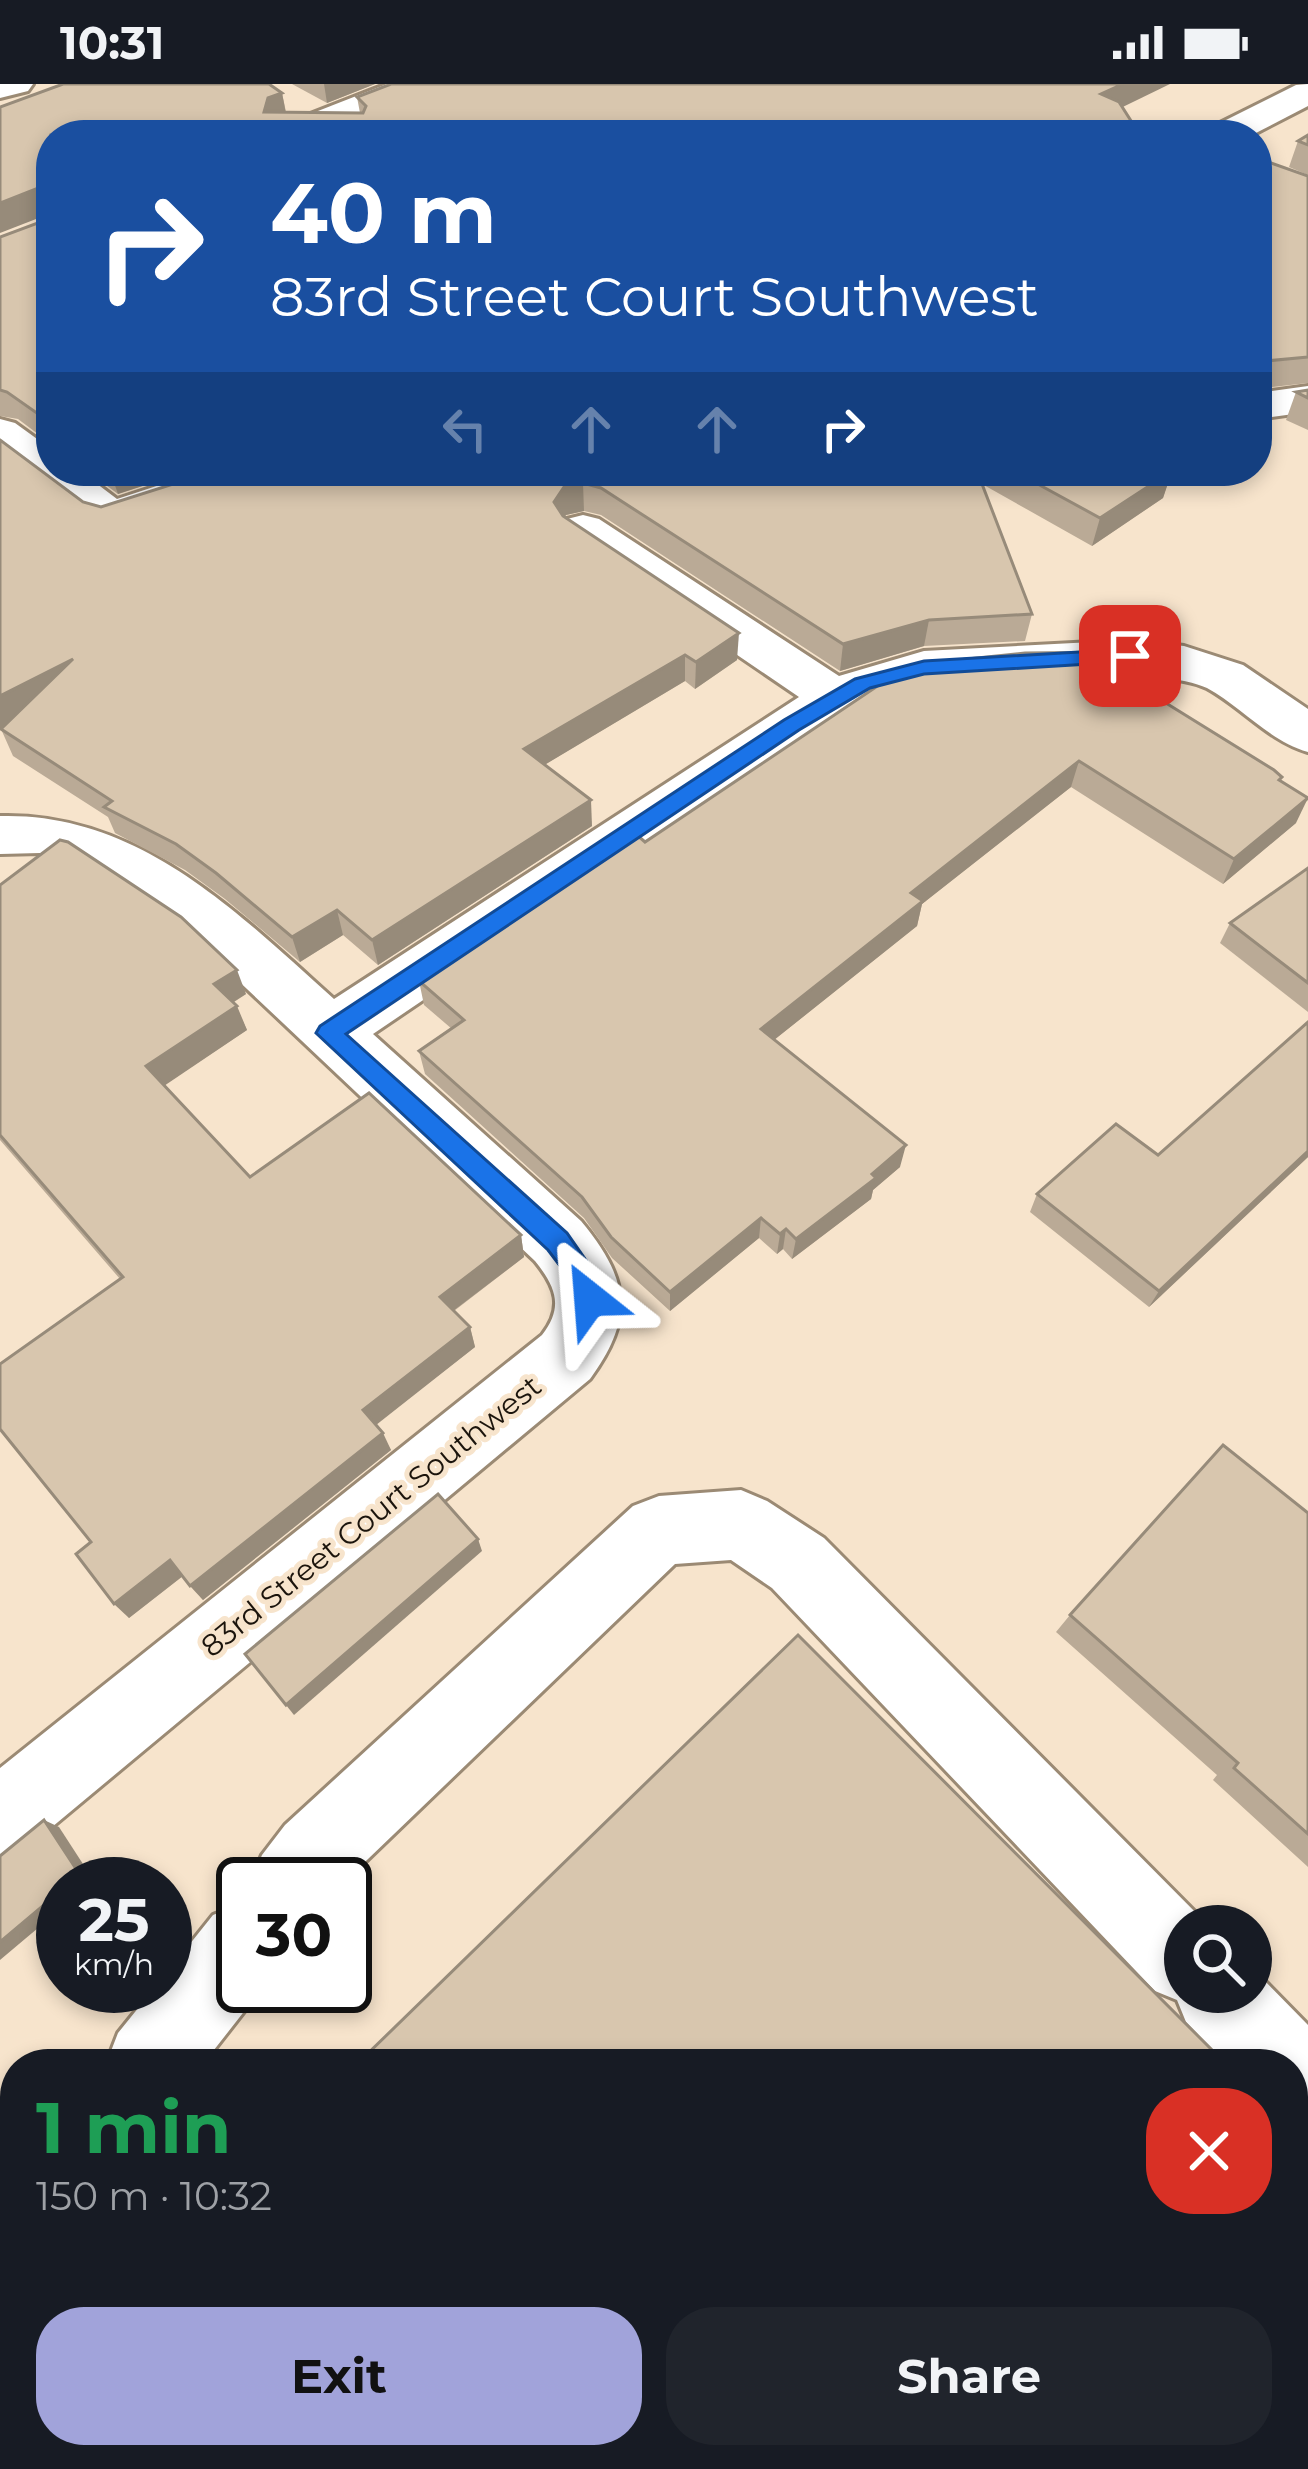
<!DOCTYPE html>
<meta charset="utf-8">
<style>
:root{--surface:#171b24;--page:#20242c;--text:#f1f3f6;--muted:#9ea1a6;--accent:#a1a3da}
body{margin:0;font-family:Montserrat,sans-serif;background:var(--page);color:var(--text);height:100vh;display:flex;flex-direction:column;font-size:45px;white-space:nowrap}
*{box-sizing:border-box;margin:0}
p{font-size:39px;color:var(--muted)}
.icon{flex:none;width:66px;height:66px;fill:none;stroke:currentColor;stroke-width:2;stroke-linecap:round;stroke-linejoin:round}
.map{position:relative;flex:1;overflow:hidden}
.panel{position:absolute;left:0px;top:1965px;width:1308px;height:420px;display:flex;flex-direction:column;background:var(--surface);border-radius:48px 48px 0 0;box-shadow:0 6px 18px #0003}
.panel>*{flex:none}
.guide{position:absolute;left:36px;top:36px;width:1236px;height:366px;border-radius:48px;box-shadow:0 6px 18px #0003;background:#1a4fa0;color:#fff;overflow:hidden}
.tools{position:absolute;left:1164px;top:1821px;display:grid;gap:24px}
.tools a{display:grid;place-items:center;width:108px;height:108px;border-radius:50%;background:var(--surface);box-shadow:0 6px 18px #0003;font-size:60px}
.speed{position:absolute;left:36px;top:1773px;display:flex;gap:24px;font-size:60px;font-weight:700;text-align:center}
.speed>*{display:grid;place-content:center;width:156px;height:156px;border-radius:50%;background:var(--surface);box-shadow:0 6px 18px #0003;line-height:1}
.speed small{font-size:30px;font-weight:400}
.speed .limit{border:6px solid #111;border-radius:18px;background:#fff;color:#111}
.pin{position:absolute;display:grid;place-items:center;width:102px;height:102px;color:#fff;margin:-51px;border-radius:24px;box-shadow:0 6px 18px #0006}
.me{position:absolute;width:132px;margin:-66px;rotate:332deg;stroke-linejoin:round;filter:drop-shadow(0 0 9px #0008)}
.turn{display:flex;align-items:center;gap:42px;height:252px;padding:0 36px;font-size:54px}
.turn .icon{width:156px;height:156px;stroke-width:2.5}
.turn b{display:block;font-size:84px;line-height:102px}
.lanes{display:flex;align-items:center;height:114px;padding:0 36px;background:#0003;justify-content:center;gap:60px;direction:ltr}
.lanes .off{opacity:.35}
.round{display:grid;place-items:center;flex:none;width:126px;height:126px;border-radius:48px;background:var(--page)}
.overview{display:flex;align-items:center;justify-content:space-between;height:204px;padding:0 36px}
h1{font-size:72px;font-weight:700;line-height:90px;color:#1e9e55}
.action{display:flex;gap:24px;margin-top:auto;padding:24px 36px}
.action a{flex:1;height:138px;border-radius:48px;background:var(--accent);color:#111;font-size:48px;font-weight:700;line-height:138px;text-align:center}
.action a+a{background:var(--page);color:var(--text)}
.status{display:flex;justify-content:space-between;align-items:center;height:84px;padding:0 60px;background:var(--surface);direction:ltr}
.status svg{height:33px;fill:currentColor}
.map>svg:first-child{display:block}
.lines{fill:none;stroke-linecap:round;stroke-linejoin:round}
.minor-casing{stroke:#9b8a74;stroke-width:6}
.minor{fill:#fff;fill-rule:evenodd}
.wall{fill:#baaa96}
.shaded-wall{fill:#978b7a}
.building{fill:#d8c6ae;stroke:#978b7a;stroke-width:3}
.route{fill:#1a73e8;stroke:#114b97;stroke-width:3}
.labels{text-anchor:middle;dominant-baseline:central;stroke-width:10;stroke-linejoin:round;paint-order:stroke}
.street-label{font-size:30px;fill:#1b140c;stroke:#f7e4cc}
</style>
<div class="status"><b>10:31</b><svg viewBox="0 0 49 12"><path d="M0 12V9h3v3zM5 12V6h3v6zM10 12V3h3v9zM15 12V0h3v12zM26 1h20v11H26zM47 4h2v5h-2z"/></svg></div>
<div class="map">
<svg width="1308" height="2385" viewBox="0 0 1308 2385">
<rect width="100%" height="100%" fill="#f7e4cc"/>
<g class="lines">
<g class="minor-casing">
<g id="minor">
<polygon points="0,0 33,0 28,7 0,14"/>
<polygon points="387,0 435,0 430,7 322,51 272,51 277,43"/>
<polygon points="1308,0 1308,22 1252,51 1207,51 1212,43 1296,1"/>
<polygon points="1308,302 1308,328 1257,335 1257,309"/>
<polygon points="0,335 15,339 51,365 51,387 80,387 117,415 202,387 269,387 263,396 111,446 95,442 0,369"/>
<path d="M583 431 599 435 839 592 924 567 1131 556 1184 562 1243 581 1308 625V668C1269 657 1242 623 1207 604 1160 581 968 589 913 602 893 606 872 617 853 625L373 950 581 1137C629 1195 635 1233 590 1295L28 1763 0 1775V1684L542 1251C564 1223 556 1203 535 1177L194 855 82 780 40 769 0 770V732C139 728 238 829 334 915L799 613 567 455 560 445 567 435Z"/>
<polygon points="741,1406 767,1417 824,1454 1209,1842 1185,1842 1185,1908 1251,1908 1251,1883 1308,1941 1308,2014 1293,2021 1293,1980 1226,1980 1186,1938 1177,1916 1155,1907 772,1504 731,1476 675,1480 342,1800 250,1800 262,1771 285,1741 633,1422 659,1412"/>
<polygon points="243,1819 243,1902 264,1902 203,1980 106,1980 118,1949 156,1902 165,1902 165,1891 213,1831"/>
<polygon points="15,2102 15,2201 0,2207 0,2109"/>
</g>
</g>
<use href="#minor" class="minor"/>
</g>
<g class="wall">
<polygon points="292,0 375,0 327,19"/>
<polygon points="282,9 286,28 360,29 357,13 1123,23 51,51 51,370 46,356 18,335 0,332 0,153 46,136 46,131 0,23"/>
<polygon points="1308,51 1308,91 1289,83 1298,57"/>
<polygon points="1257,74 1308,92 1308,299 1262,304 1257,318"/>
<polygon points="1308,306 1308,346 1286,336 1296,308"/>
<polygon points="87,387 188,387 118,410"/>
<polygon points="214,387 1172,387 1163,414 1092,462 982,400 1032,530 1025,557 924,562 840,587 601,431 584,427 566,431 564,433 737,576 695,605 685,597 544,681 592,742 378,881 343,851 300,878 225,815 185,786 115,749 108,733 13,672 1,645 83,418 101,423"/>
<polygon points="887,591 1132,598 1281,697 1296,739 1223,800 1071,703 922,820 917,842 774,956 900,1083 873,1106 871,1115 792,1175 783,1165 777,1170 759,1154 670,1227 612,1174 584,1134 425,990 419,967 452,945 424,921 419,897 645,758 886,596"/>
<polygon points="1308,784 1308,928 1220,859 1230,839"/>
<polygon points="10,795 246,910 234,918 247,946 164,1001 250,1093 521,1151 524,1173 454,1227 470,1243 475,1263 376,1340 391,1366 203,1516 183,1492 129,1534 91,1458 120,1195 0,1056 0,801"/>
<polygon points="1308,938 1308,1073 1149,1223 1030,1128 1037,1110 1158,1071"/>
<polygon points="1308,1429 1308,1783 1213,1696 1217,1691 1056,1548 1070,1531"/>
</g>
<g class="shaded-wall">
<polygon points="324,0 375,0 327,19"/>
<polygon points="1123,0 1170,0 1096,36 1101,10"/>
<polygon points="282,9 287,35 264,28 268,14"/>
<polygon points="41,103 49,130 0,149 0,119"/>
<polygon points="110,387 188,387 118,410"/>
<polygon points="1172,387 1163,414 1092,462 1100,434"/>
<polygon points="583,399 584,427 566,431 556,445 554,418 564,403"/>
<polygon points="929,536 924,562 840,587 843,560"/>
<polygon points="739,549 737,576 695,605 696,578"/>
<polygon points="685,571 685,597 526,692 524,665"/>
<polygon points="73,575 83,602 0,645 0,612"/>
<polygon points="1079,677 1071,703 922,820 917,842 759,968 761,945 911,809"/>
<polygon points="1308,714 1296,739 1223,800 1234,775"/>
<polygon points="591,716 592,742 378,881 372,856"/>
<polygon points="337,826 343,851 300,878 292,853"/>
<polygon points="237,886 246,910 224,924 214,900"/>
<polygon points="237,922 247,946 158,1006 146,982"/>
<polygon points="906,1061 900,1083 873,1106 871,1115 792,1175 796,1155"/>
<polygon points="1308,1067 1308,1073 1149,1223 1159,1207"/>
<polygon points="761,1134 759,1154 670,1227 670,1208"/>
<polygon points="786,1145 783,1165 777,1170 780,1150"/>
<polygon points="521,1151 524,1173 445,1233 440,1213"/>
<polygon points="470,1243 475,1263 371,1345 363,1326"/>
<polygon points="383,1349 391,1366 203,1516 190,1502"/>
<polygon points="478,1455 482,1467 294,1631 286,1621"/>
<polygon points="170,1476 184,1491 129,1534 114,1520"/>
<polygon points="44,1736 59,1743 94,1797 91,1800 69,1800"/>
<polygon points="63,1805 63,1823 0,1876 0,1858"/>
</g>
<g class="building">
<polygon points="63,0 269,0 282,9 268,14 264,28 363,29 366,22 357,13 391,0 1123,0 1101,10 1119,18 1140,51 51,51 51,355 46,355 44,334 7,308 0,306 0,153 46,136 47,107 41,103 0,119 0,23"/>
<polygon points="1308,51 1308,61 1298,57"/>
<polygon points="1257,74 1308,92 1308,273 1266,277 1262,303 1257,306"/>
<polygon points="1308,306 1308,314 1296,308"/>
<polygon points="0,356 83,418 101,423 214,387 977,387 1032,530 929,536 843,560 601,404 583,399 564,403 554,418 563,432 739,549 696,578 685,571 524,665 591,716 372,856 337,826 292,853 216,789 176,760 104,723 112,717 1,645 73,575 0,612"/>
<polygon points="1014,387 1172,387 1100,434"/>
<polygon points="1120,568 1132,598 1274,686 1282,693 1279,696 1308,714 1234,775 1079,677 911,809 923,817 761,945 906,1061 872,1090 876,1094 796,1155 786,1145 780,1150 761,1134 670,1208 611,1153 582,1113 419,967 464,936 419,897 637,751 645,758 891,593 887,591 919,580 1025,569"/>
<polygon points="60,756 68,758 181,833 237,886 214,900 237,922 146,982 250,1093 369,1009 521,1151 440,1213 470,1243 363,1326 383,1349 190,1502 170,1476 114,1520 76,1470 91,1458 0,1345 0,1280 123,1193 0,1051 0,801"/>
<polygon points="1308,784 1308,899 1230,839"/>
<polygon points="1308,938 1308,1067 1159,1207 1037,1110 1116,1040 1158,1071"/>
<polygon points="1223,1361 1308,1429 1308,1750 1234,1684 1238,1679 1070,1531"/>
<polygon points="438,1410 478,1455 286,1621 245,1570"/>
<polygon points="798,1551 1226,1980 357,1980"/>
<polygon points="44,1736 80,1791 69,1800 63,1800 63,1805 0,1858 0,1772"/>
<polygon points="1293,2047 1308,2062 1308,2351 1285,2385 0,2385 0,2327 15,2313 15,2370 1293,2370"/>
</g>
<polygon class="route" points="1130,565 1141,572 1138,577 924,590 870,604 799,646 346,950 567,1149 599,1195 604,1215 600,1224 581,1224 573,1199 548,1166 316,949 320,942 784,636 855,595 924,577"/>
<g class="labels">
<g class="street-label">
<text transform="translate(371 1432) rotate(-39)">83rd Street Court Southwest</text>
</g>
</g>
</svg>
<div class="tools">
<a><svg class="icon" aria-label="search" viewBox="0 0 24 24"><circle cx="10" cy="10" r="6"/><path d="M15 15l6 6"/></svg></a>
</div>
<div class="speed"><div>25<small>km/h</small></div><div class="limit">30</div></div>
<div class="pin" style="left:1130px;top:572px;background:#d93025"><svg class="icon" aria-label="arrive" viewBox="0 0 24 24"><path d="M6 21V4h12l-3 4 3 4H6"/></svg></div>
<svg class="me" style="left:590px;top:1215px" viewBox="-20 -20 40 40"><path d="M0-17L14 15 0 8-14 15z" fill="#1a73e8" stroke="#fff" stroke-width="4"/></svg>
<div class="guide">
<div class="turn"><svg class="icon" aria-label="right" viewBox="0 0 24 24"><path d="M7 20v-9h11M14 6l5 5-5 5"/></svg><div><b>40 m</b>83rd Street Court Southwest</div></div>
<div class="lanes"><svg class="icon off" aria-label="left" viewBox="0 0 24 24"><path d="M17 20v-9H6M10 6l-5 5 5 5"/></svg><svg class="icon off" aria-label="ahead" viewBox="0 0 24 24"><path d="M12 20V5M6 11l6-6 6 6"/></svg><svg class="icon off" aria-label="ahead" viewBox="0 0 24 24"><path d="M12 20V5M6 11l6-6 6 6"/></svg><svg class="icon" aria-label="right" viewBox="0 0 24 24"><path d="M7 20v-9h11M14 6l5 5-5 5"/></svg></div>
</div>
<section class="panel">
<div class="overview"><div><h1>1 min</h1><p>150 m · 10:32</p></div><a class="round" style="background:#d93025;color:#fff"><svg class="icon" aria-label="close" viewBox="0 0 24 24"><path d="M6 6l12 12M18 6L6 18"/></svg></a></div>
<div class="action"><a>Exit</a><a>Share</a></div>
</section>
</div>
